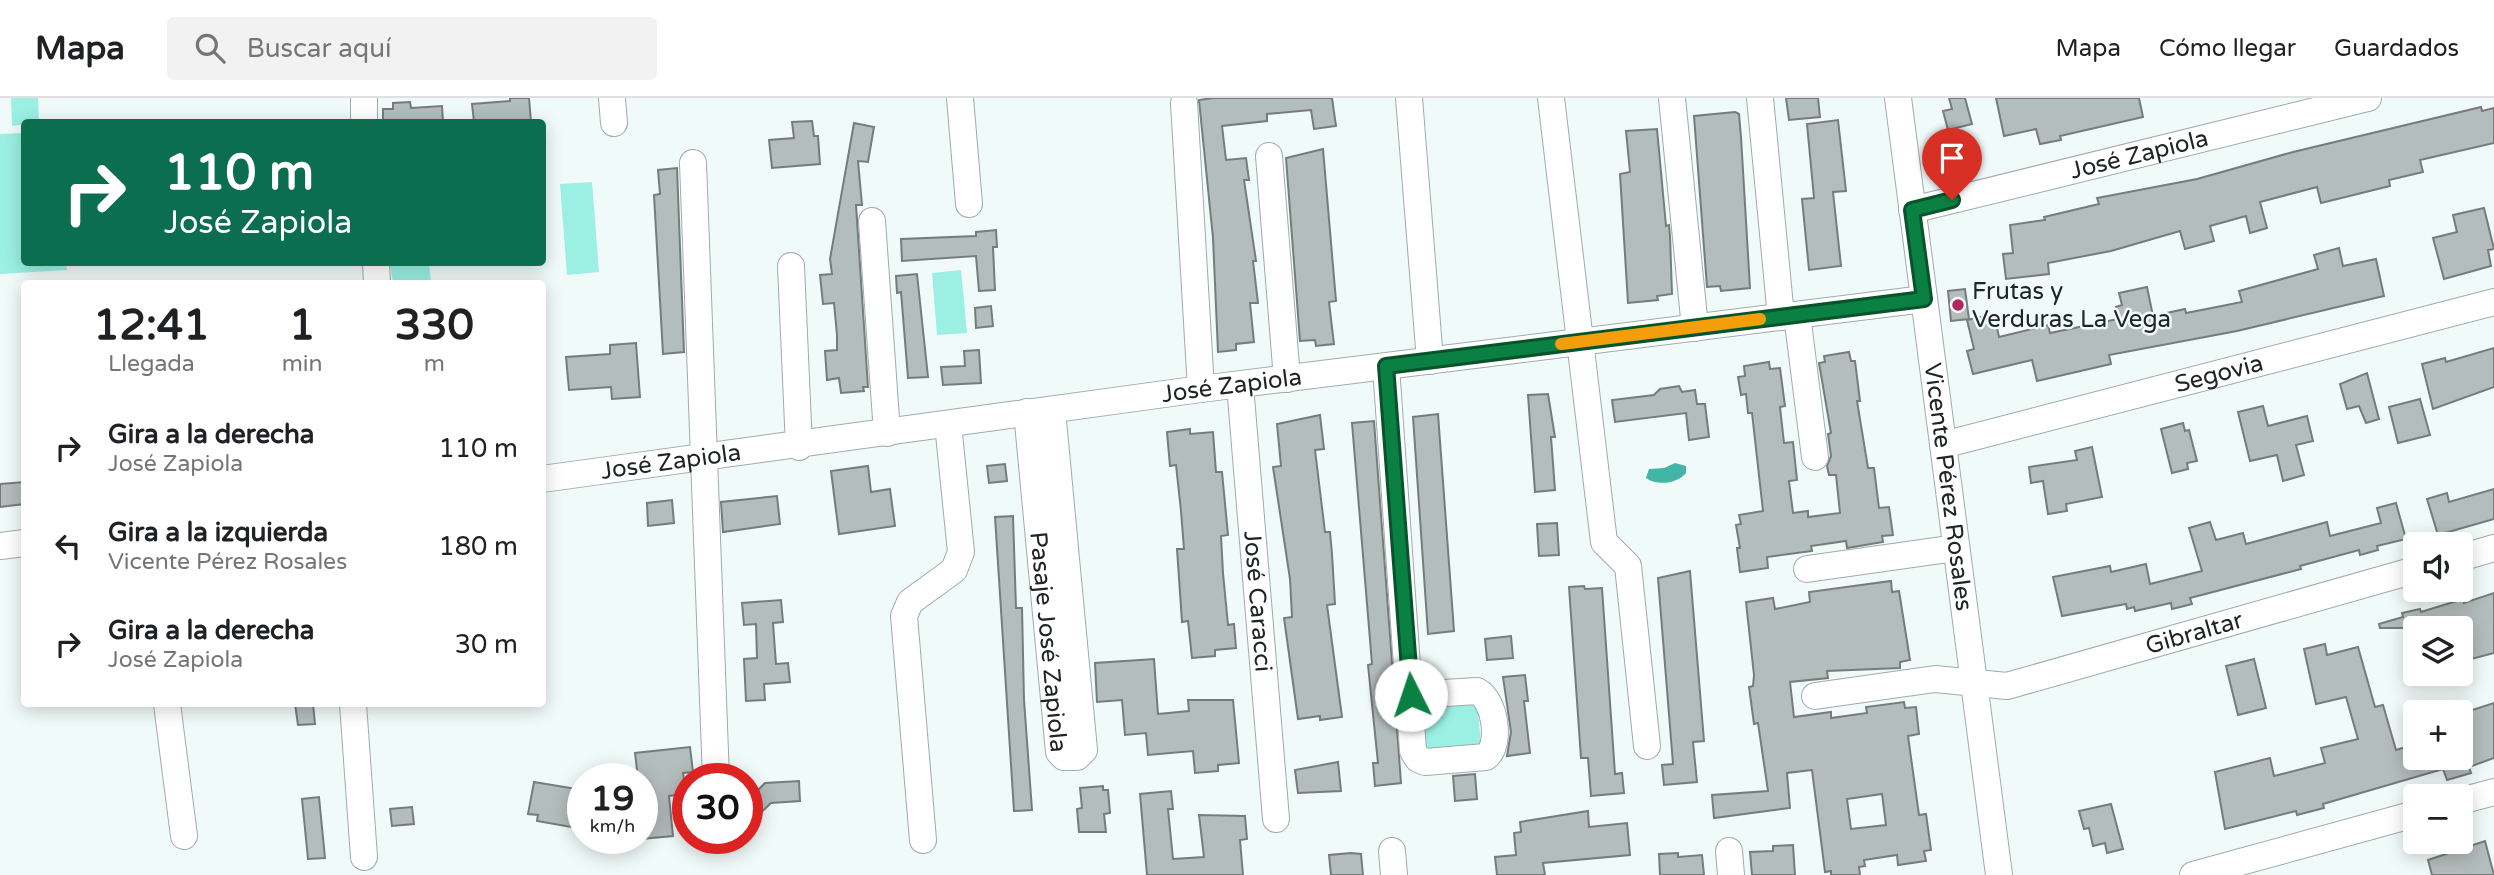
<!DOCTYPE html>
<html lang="es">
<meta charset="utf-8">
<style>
:root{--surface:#fff;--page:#f2f2f2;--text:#202124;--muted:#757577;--line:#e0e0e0}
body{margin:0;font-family:"Varela Round",sans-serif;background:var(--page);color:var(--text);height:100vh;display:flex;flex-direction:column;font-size:26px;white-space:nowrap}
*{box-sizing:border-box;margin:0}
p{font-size:23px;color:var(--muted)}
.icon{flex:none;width:38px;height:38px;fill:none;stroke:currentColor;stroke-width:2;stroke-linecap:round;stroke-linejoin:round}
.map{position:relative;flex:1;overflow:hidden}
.details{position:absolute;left:21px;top:182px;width:525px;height:427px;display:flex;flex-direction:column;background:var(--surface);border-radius:7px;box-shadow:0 4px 18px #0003}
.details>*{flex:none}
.hud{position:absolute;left:21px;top:21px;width:525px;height:147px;border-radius:7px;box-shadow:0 4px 18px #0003;background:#0b6e4f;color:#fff;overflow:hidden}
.fabs{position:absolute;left:2403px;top:434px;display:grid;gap:14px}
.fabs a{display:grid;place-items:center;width:70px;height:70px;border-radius:7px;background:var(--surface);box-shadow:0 4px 18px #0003;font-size:35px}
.speed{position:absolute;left:567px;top:665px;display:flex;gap:14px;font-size:35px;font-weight:700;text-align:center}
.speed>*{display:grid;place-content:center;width:91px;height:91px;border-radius:50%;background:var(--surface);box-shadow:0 4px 18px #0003;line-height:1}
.speed small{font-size:18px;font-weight:400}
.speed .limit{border:10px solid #d22;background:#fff;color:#111}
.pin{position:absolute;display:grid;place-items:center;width:60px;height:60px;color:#fff;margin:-72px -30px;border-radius:50% 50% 50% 0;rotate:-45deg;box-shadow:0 0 7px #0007}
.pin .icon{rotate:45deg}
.me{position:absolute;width:77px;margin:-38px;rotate:356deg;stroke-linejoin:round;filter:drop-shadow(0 0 5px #0008)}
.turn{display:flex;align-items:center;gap:24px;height:147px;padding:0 28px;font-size:32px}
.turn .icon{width:91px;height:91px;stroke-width:2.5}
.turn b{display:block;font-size:49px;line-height:60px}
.eta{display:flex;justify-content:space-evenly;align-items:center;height:119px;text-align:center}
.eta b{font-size:42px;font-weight:700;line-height:49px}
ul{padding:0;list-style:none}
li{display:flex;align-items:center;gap:21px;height:98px;padding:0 28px}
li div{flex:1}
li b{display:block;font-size:26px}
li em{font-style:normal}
header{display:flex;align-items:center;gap:42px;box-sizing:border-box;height:98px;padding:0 35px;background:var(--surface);border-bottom:2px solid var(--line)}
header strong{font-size:33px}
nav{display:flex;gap:38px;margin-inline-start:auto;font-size:24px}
.search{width:490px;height:63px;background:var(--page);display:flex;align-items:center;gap:18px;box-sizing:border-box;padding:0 24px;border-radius:7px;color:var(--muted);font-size:26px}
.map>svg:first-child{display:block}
.green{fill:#9bf0e3}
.water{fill:#43b5a7}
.building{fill:#b3bdbb;stroke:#757d7c;stroke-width:2;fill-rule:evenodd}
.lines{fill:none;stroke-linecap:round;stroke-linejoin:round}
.minor-casing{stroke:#a1aba9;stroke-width:28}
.minor{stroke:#fff;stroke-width:26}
.route-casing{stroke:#07532c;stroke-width:18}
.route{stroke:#0b8043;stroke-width:12}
.slow{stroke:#f59e0b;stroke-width:12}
.poi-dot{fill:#b3255c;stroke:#f0faf9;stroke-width:2.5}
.labels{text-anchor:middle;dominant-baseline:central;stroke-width:5;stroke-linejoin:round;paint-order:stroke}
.street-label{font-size:24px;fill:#202423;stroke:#f0faf9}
.poi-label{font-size:24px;fill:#202423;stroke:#f0faf9;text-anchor:start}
</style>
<header>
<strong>Mapa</strong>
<div class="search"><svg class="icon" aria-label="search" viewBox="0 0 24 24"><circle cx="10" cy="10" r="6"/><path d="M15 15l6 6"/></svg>Buscar aquí</div>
<nav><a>Mapa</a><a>Cómo llegar</a><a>Guardados</a></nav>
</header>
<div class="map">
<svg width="2494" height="777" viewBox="0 0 2494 777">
<rect width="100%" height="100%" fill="#f0faf9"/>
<g class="green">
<polygon points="11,0 38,0 39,24 12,28"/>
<polygon points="24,35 24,164 66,165 67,172 0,176 0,36"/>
<polygon points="592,84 599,174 567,177 560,86"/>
<polygon points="390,165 429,165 431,185 393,185"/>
<polygon points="961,172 967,235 937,237 932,175"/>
<polygon points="1477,602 1481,646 1424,651 1420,607"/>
</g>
<path class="water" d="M1675 365 1686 368V375C1677 386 1657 388 1646 380L1649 371 1664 370Z"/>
<g class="building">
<polygon points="510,0 529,0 531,24 474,24 472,6 510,3"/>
<polygon points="1213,0 1332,0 1336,28 1314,31 1311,12 1267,16 1267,23 1222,28 1226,62 1246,60 1249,82 1244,82 1256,163 1253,163 1258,205 1250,205 1254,244 1236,246 1236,252 1218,254 1213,140 1199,2"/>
<polygon points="1786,0 1818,0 1820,19 1789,22"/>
<polygon points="1949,0 1965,0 1972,26 1948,32 1943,13 1952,11"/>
<polygon points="1996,0 2139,0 2143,19 2060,38 2061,42 2040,46 2036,31 2004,38"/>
<polygon points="410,4 411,10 442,8 443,24 383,24 383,11 393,11 393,5"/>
<polygon points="2481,9 2482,13 2494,10 2494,45 2420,62 2423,74 2389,82 2390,88 2321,105 2317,89 2260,104 2267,130 2250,135 2246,118 2210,128 2214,143 2185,151 2180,133 2111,153 2048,165 2049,176 2006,181 2003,156 2013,155 2010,127 2045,122 2044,119 2099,106 2097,100 2197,81 2293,54"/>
<polygon points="1735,14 1739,16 1741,39 1750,190 1721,193 1720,188 1707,189 1694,18"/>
<polygon points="1838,22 1846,93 1833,94 1841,168 1809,172 1802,101 1814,100 1807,26"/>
<polygon points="812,23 814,38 818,38 820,66 772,70 769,42 794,40 792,24"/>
<polygon points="854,25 874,29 868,64 858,63 862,107 856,107 868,289 863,289 864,293 841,295 839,280 827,282 825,253 837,252 837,237 834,205 823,206 820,177 832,176 830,161"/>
<polygon points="1657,31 1666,128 1669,127 1670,138 1672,196 1657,198 1658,202 1628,205 1620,76 1630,74 1626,33"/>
<polygon points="1323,51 1336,203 1329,204 1334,246 1316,248 1315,242 1300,243 1286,60"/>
<polygon points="677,70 684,254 663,256 654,97 660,96 658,72"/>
<polygon points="2484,110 2494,151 2488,152 2491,168 2444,181 2433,140 2457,134 2453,117"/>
<polygon points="996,132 997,149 993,149 995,192 979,193 976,158 902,163 901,141 976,138 976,134"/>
<polygon points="2339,150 2343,168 2376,161 2384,198 2237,233 2109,257 2111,266 2037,283 2032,262 1973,276 1967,253 1974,251 1967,222 1994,216 1999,239 2048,227 2050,235 2118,221 2116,209 2122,207 2119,195 2147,189 2153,218 2185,211 2186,215 2242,204 2239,193 2318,171 2314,157"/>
<polygon points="917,176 928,279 908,280 901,194 897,195 896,178"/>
<polygon points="1965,191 1969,221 1951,223 1948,193"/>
<polygon points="991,208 993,228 976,230 975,210"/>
<polygon points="636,245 640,299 612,301 611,289 569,292 566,259 610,256 610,247"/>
<polygon points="2494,250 2494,289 2433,311 2422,266 2445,260 2446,264"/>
<polygon points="979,252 981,285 943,287 941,269 965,268 964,253"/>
<polygon points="1849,254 1851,263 1855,263 1860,303 1857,303 1868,370 1874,370 1879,410 1889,409 1893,437 1882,438 1883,444 1847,450 1846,443 1811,448 1812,453 1767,459 1768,470 1740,474 1737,450 1740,450 1736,427 1741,426 1739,417 1763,413 1752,315 1748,315 1746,296 1741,297 1738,279 1745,278 1744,268 1769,264 1770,271 1780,270 1785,308 1780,309 1784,345 1793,344 1797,382 1789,383 1793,415 1808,413 1808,419 1840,415 1836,377 1829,377 1827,368 1831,358 1828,336 1831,335 1819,265 1825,264 1824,258"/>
<polygon points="2367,275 2379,321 2366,325 2359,308 2347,311 2340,286"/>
<polygon points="1679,288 1682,294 1695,292 1697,306 1705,306 1709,339 1689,342 1686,315 1615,324 1612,302 1654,297 1660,291"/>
<polygon points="1548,296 1555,339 1551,339 1555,392 1535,394 1528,297"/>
<polygon points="2420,301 2430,337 2398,345 2389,309"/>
<polygon points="2263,308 2268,328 2307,318 2313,343 2296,347 2304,377 2283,383 2277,357 2250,363 2238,314"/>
<polygon points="1438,316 1454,533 1428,536 1413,319"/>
<polygon points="1320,317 1324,351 1315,352 1325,434 1330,434 1332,456 1335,506 1327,507 1342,619 1320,622 1320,618 1298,621 1284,520 1292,519 1290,481 1273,369 1281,368 1277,326"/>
<polygon points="1374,323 1401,685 1375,688 1373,665 1378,665 1368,567 1372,566 1352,325"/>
<polygon points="2183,325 2185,333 2189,332 2197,363 2187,365 2188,371 2172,375 2161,331"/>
<polygon points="1190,331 1190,336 1213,334 1216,374 1222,374 1228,437 1221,438 1223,475 1228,527 1234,526 1236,550 1215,552 1215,558 1192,560 1188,523 1182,524 1177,451 1184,451 1181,413 1176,367 1170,368 1167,334"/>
<polygon points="2092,349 2102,399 2066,406 2067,413 2048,416 2043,383 2031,385 2029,369 2077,362 2075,353"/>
<polygon points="1005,366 1007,383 989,385 987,368"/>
<polygon points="868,368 871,394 890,391 895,428 839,436 831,373"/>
<polygon points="24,384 24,406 0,409 0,386"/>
<polygon points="2494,391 2494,421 2438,437 2427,401 2447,395 2449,404"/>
<polygon points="777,398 780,426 723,434 721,404"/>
<polygon points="672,402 674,425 648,428 647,405"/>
<polygon points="2396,405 2406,441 2377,448 2378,452 2360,457 2359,452 2300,468 2301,471 2190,500 2192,506 2172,511 2171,505 2135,513 2134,509 2127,511 2126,506 2062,518 2053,479 2110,468 2111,474 2146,466 2150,486 2202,473 2189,430 2210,424 2216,442 2243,435 2246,446 2327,424 2330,438 2381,425 2377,410"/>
<polygon points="1013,418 1016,510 1022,510 1024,602 1032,712 1014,713 995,419"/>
<polygon points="1557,425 1559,457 1539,458 1537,426"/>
<polygon points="1690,473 1704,643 1693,644 1697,684 1664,687 1662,667 1673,666 1658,480"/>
<path d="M1891 483 1892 494 1899 493 1910 562 1900 564V570L1827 573 1828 580 1790 584 1794 619 1831 614V620L1867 615 1866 609 1904 604 1905 610 1916 609 1919 636 1908 638 1919 717 1926 716 1931 752 1924 753 1926 763 1898 767 1897 757 1864 762 1865 768 1859 769 1860 777H1831V773L1825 774 1812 672 1787 675 1790 710 1714 720 1712 697 1768 693 1758 625 1754 626 1749 589 1753 588 1754 577 1746 504 1773 500 1775 511 1810 504 1809 494ZM1882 696 1886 727 1851 731 1847 701Z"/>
<polygon points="1584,488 1585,491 1602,490 1615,676 1622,675 1624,695 1591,698 1588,660 1581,660 1569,489"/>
<polygon points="2494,495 2494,555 2460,564 2460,530 2380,530 2379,526 2403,519 2402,515 2420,511 2421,514 2463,501 2464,505"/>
<polygon points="781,502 783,524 773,525 776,566 788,565 790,584 764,586 765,602 746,603 744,561 757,560 756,526 744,527 742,505"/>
<polygon points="1511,538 1513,560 1487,562 1485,541"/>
<polygon points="2325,546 2327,557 2358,549 2375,609 2383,607 2396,652 2412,647 2415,660 2460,660 2460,616 2494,605 2494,660 2469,669 2471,675 2447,682 2443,671 2323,706 2324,710 2297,717 2296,713 2225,731 2215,674 2270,660 2274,678 2325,665 2321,650 2358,641 2346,599 2316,606 2304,551"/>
<polygon points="1154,561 1158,616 1189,613 1188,602 1233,602 1239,665 1218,667 1218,673 1195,675 1193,653 1148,657 1146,635 1125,637 1122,602 1097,604 1095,565"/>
<polygon points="2254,561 2266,610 2238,617 2226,568"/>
<polygon points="1525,577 1528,603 1524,603 1530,655 1507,658 1511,634 1503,579"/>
<polygon points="295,606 313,606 315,626 298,627"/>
<polygon points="690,649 693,674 683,675 686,696 669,698 673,738 642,741 642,718 647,717 644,679 638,680 635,655"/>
<polygon points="1338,664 1341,693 1298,695 1295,672"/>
<polygon points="1475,676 1477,701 1455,703 1453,678"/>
<polygon points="799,683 800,703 771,705 747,728 747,703 765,685"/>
<polygon points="534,684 583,692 583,731 537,723 538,717 528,716"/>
<polygon points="1103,688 1103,692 1108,692 1110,715 1104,716 1106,734 1079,734 1077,711 1082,710 1080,690"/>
<polygon points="1171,693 1173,711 1168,711 1173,761 1204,759 1199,717 1245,718 1247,741 1240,742 1243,777 1147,777 1140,696"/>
<polygon points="319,699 325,760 308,761 302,701"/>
<polygon points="2111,706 2123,751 2107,755 2105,745 2093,748 2089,730 2084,731 2079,713"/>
<polygon points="412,709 414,726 392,728 390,711"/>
<polygon points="1588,713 1589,729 1627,725 1630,757 1543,765 1545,777 1497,777 1495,759 1516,757 1514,735 1521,734 1520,724"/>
<polygon points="2485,743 2494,777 2432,777 2428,762"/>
<polygon points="1793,747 1795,777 1752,777 1750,754 1773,753 1773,748"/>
<polygon points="1351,755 1361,756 1363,777 1331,777 1329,757"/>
<polygon points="1678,755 1678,759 1702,757 1704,777 1660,777 1659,756"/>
</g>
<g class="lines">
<g class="minor-casing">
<g id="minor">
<polyline points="364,0 364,24"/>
<polyline points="612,0 614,25"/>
<polyline points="960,0 969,106"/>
<polyline points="1409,0 1430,263"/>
<polyline points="1551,0 1604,444 1628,468 1647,648"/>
<polyline points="1672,0 1695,230"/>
<polyline points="1760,0 1781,219"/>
<path id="s1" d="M1898 0 1999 777"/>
<polyline points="1184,5 1201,291"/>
<polyline points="1269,58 1287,281"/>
<polyline points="693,65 716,681"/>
<path id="s2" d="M1912 112 2368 0"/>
<polyline points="872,123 887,335"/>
<polyline points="376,164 377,186"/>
<polyline points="791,168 799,349"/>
<polyline points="1797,217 1815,359"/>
<path d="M1386 269 1413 653 1418 661 1425 664 1486 659C1502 646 1495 602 1477 593L1411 597"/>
<path id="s3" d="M1240 287 1276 721"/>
<path id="s4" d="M1027 314 1059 654 1064 659H1077L1084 652 1052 312"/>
<path id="s5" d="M1943 347 2494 204"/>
<path id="s6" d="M542 381 1201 291 1924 201"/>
<polyline points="0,448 24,445"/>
<polyline points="2460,460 2494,450"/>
<polyline points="1807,471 1956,450"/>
<path id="s7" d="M1815 598 1935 581 2007 588 2415 472"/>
<polyline points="167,606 184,738"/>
<polyline points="353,606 364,759"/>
<polyline points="2460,703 2494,694"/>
<polyline points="923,742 904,518 910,504 954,472 961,454 948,326"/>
<polyline points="1392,753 1394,777"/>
<polyline points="1729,753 1731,777"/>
<polyline points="2193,777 2415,716"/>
</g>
</g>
<use href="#minor" class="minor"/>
</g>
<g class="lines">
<g class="route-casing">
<polyline id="route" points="1411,597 1386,268 1924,201 1912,112 1952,102"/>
</g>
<use href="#route" class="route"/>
<polyline class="slow" points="1561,246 1760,221"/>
</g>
<circle class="poi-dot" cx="1958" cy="207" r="7"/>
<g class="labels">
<g class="street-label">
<text stroke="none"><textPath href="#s2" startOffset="234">José Zapiola</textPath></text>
<text stroke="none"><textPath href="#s5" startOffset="285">Segovia</textPath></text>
<text stroke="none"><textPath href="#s6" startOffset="696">José Zapiola</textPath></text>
<text stroke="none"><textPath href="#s6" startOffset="130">José Zapiola</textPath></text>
<text stroke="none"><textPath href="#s1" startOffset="392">Vicente Pérez Rosales</textPath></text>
<text stroke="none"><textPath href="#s3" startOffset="217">José Caracci</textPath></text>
<text stroke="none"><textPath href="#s7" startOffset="388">Gibraltar</textPath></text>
<text stroke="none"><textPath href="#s4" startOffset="231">Pasaje José Zapiola</textPath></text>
</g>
<g class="poi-label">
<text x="1972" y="193">Frutas y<tspan x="1972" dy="28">Verduras La Vega</tspan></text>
</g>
</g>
</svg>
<div class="fabs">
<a><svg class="icon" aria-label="sound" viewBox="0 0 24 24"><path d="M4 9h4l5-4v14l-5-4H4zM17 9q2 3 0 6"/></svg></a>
<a><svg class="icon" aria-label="layers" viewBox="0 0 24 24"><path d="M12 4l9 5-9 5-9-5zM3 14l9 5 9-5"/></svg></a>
<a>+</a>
<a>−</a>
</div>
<div class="speed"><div>19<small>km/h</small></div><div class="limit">30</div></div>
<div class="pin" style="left:1952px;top:102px;background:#d93025"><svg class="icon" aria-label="arrive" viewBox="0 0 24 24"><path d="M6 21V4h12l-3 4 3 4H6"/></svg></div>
<svg class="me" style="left:1411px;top:597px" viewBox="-20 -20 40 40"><circle r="19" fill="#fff"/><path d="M0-13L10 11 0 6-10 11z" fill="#0b8043"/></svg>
<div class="hud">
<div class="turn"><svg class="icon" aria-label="right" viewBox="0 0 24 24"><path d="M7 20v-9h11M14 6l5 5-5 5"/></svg><div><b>110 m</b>José Zapiola</div></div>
</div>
<section class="details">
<div class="eta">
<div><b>12:41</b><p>Llegada</p></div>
<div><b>1</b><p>min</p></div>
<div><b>330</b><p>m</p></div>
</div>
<ul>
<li><svg class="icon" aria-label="right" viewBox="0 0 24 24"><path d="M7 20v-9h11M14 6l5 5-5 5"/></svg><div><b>Gira a la derecha</b><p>José Zapiola</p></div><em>110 m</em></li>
<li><svg class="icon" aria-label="left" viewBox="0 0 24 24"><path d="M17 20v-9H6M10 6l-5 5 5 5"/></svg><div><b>Gira a la izquierda</b><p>Vicente Pérez Rosales</p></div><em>180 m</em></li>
<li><svg class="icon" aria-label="right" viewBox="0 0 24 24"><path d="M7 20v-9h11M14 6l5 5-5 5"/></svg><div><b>Gira a la derecha</b><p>José Zapiola</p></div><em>30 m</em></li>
</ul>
</section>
</div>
